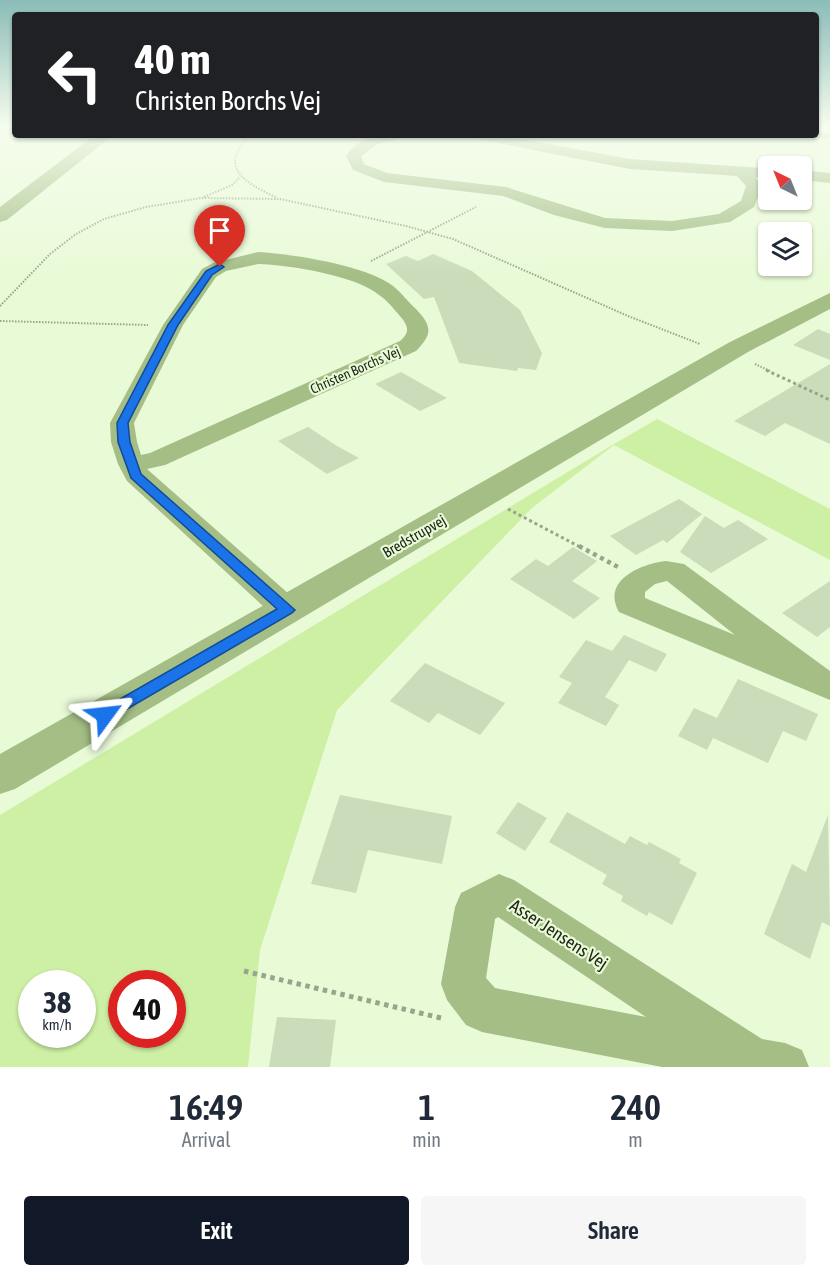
<!DOCTYPE html>
<style>
:root{--surface:#fff;--page:#f6f6f7;--text:#1f2937;--muted:#747a83;--accent:#111827}
body{margin:0;font-family:"Asap Condensed",sans-serif;background:var(--page);color:var(--text);height:100vh;display:flex;flex-direction:column;font-size:22px;white-space:nowrap}
*{box-sizing:border-box;margin:0}
p{font-size:20px;color:var(--muted)}
.icon{flex:none;width:33px;height:33px;fill:none;stroke:currentColor;stroke-width:2;stroke-linecap:round;stroke-linejoin:round}
.map{position:relative;height:1067px;overflow:hidden}
.side{display:flex;flex-direction:column;background:var(--surface);flex:1}
.side>*{flex:none}
.guide{position:absolute;left:12px;top:12px;width:807px;height:126px;border-radius:6px;box-shadow:0 2px 4px #0004;background:#202124;color:#fff;overflow:hidden}
.needle{width:39px;rotate:317deg}
.fabs{position:absolute;left:758px;top:156px;display:grid;gap:12px}
.fabs a{display:grid;place-items:center;width:54px;height:54px;border-radius:6px;background:var(--surface);box-shadow:0 2px 4px #0004;font-size:30px}
.speed{position:absolute;left:18px;top:970px;display:flex;gap:12px;font-size:30px;font-weight:700;text-align:center}
.speed>*{display:grid;place-content:center;width:78px;height:78px;border-radius:50%;background:var(--surface);box-shadow:0 2px 4px #0004;line-height:1}
.speed small{font-size:15px;font-weight:400}
.speed .limit{border:9px solid #d22;background:#fff;color:#111}
.pin{position:absolute;display:grid;place-items:center;width:51px;height:51px;color:#fff;margin:-62px -26px;border-radius:50% 50% 50% 0;rotate:-45deg;box-shadow:0 0 6px #0007}
.pin .icon{rotate:45deg}
.me{position:absolute;width:66px;margin:-33px;rotate:60deg;stroke-linejoin:round;filter:drop-shadow(0 0 4px #0008)}
.turn{display:flex;align-items:center;gap:21px;height:126px;padding:0 24px;font-size:27px}
.turn .icon{width:78px;height:78px;stroke-width:2.5}
.turn b{display:block;font-size:42px;line-height:51px}
.eta{display:flex;justify-content:space-evenly;align-items:center;height:102px;text-align:center}
.eta b{font-size:36px;font-weight:600;line-height:42px}
.primary-button{display:flex;gap:12px;margin-top:auto;padding:12px 24px}
.primary-button a{flex:1;height:69px;border-radius:6px;background:var(--accent);color:#fff;font-size:24px;font-weight:600;line-height:69px;text-align:center}
.primary-button a+a{background:var(--page);color:var(--text)}
.map>svg:first-child{display:block}
.green{fill:#cdf0a4;fill-rule:evenodd}
.building{fill:#cbdcba}
.lines{fill:none;stroke-linecap:round;stroke-linejoin:round}
.path-far3{stroke:#98a48b;stroke-width:2;stroke-dasharray:1.5 1.5;stroke-linecap:butt}
.path-far2{stroke:#98a48b;stroke-width:3;stroke-dasharray:3 3;stroke-linecap:butt}
.path-far1{stroke:#98a48b;stroke-width:4.5;stroke-dasharray:4 4;stroke-linecap:butt}
.path{stroke:#98a48b;stroke-width:5;stroke-dasharray:4.5 4.5;stroke-linecap:butt}
.service{fill:#a4be86;fill-rule:evenodd}
.minor{fill:#a4be86;fill-rule:evenodd}
.tertiary{fill:#a4be86;fill-rule:evenodd}
.route{fill:#1a73e8;stroke:#114b97;stroke-width:1.5}
.labels{text-anchor:middle;dominant-baseline:central;stroke-width:4.5;stroke-linejoin:round;paint-order:stroke}
.far-street-label{font-size:14px;fill:#1f2519;stroke:#e9fad7}
.street-label{font-size:15px;fill:#1f2519;stroke:#e9fad7}
.near-street-label{font-size:18px;fill:#1f2519;stroke:#e9fad7}
</style>
<div class="map">
<svg width="830" height="1067" viewBox="0 0 830 1067">
<rect width="100%" height="100%" fill="#e9fad7"/>
<path class="green" d="M657 419 830 509V560L614 445 532 508 337 710 260 950 248 1067H0V815L614 444ZM32 984H82V1035H32ZM122 984H172V1035H122Z"/>
<g class="building">
<polygon points="433,254 472,271 520,310 542,353 536,370 518,368 517,371 459,363 434,297 424,299 386,264 406,256 418,261"/>
<polygon points="818,329 830,334 830,360 793,345"/>
<polygon points="830,364 830,444 785,423 765,436 734,421"/>
<polygon points="401,372 447,398 420,411 375,384"/>
<polygon points="308,427 337,446 359,458 327,474 278,441"/>
<polygon points="679,499 702,514 667,543 663,540 636,555 610,536"/>
<polygon points="705,516 724,528 738,520 768,539 711,573 680,552"/>
<polygon points="573,547 597,561 572,581 600,598 574,619 510,579 536,559 548,566"/>
<polygon points="830,581 830,627 817,637 782,613"/>
<polygon points="624,635 667,654 656,672 629,660 605,697 619,705 606,726 558,703 572,683 559,677 586,640 612,651"/>
<polygon points="425,663 505,703 480,735 438,713 429,723 390,701"/>
<polygon points="738,679 818,714 806,741 783,731 768,763 713,738 707,750 678,736 694,708 717,718"/>
<polygon points="340,795 452,816 442,864 368,850 356,893 311,884"/>
<polygon points="518,802 547,818 525,851 496,833"/>
<polygon points="567,812 625,844 630,836 647,845 649,842 681,859 679,863 697,873 672,925 649,912 647,916 621,901 623,896 602,884 607,875 549,842"/>
<polygon points="828,815 830,926 822,922 810,959 764,934 792,864 806,872"/>
<polygon points="277,1017 336,1020 330,1067 269,1067"/>
</g>
<g class="lines">
<g class="path-far3">
<path d="M251 135C216 168 245 182 277 198"/>
<polyline points="204,197 232,185 240,177"/>
<polyline points="371,261 476,207"/>
<polyline points="0,306 50,254 76,234 104,219 146,207 201,198 280,199 406,226 453,239 628,316 700,344"/>
<polyline points="0,321 148,325"/>
<polyline points="755,364 770,371"/>
</g>
<g class="path-far2">
<polyline points="766,370 830,400"/>
<polyline points="508,509 582,548"/>
</g>
<polyline class="path-far1" points="579,546 618,567"/>
<polyline class="path" points="244,971 441,1018 444,1016"/>
<polygon class="service" points="816,133 830,134 830,138 776,137 773,135 816,135"/>
<g class="minor">
<path d="M378 135H405L403 138 378 144 361 156 364 164 387 173 506 187 605 218 672 221 719 214 741 201 746 186 737 176 630 169 478 139 471 135H500L630 159 761 168 766 170 768 174 761 178 755 177 762 186 754 207 730 222 672 231 605 228 554 215 503 196 384 182 353 170 346 156C354 144 364 139 378 135Z"/>
<polygon points="801,170 830,173 830,183 801,180"/>
<path d="M258 252C293 254 365 265 393 286 401 292 408 302 416 309 432 326 433 334 416 351L165 465 147 469 298 602 303 610 298 618 287 621 276 618 127 481 118 464 111 442 110 423 163 325 202 269 213 263ZM258 264C289 265 355 275 379 295 387 300 393 308 399 315 408 325 411 332 400 341L150 453 141 455 137 442 134 423 183 325 216 277 226 271Z"/>
<path d="M666 561 684 564 830 671V700L619 612C601 580 641 564 666 561ZM667 581 735 635 645 598V592L655 584Z"/>
<path d="M499 874 514 880 762 1039 785 1043 802 1050 809 1067H662L482 1032 466 1025 447 1000 441 984 455 907 461 893ZM498 917 646 1017 495 988 486 978 495 919Z"/>
</g>
<g class="tertiary">
<polygon points="95,135 113,135 7,220 0,222 0,207"/>
<polygon points="830,293 830,309 748,352 15,789 0,794 0,754 730,342"/>
</g>
</g>
<linearGradient id="sky" x2="0" y2="1"><stop stop-color="#8bbcb8"/><stop offset="0.46" stop-color="#f5fded"/><stop offset="1" stop-color="#f5fded" stop-opacity="0"/></linearGradient>
<rect width="830" height="275" fill="url(#sky)"/>
<polygon class="route" points="220,264 224,267 212,275 178,325 128,423 130,442 141,474 295,610 292,613 105,722 99,720 97,715 99,711 277,609 131,478 118,442 117,423 168,325 206,271"/>
<g class="labels">
<g class="far-street-label">
<text transform="translate(355 370) rotate(-24)">Christen Borchs Vej</text>
</g>
<g class="street-label">
<text transform="translate(414 536) rotate(-30)">Bredstrupvej</text>
</g>
<g class="near-street-label">
<text transform="translate(559 934) rotate(33)">Asser Jensens Vej</text>
</g>
</g>
</svg>
<div class="fabs">
<a><svg class="needle" viewBox="-14 -14 28 28"><path d="M0-13l5 13h-10z" fill="#e53935"/><path d="M0 13l5-13h-10z" fill="#747a83"/></svg></a>
<a><svg class="icon" aria-label="layers" viewBox="0 0 24 24"><path d="M12 4l9 5-9 5-9-5zM3 14l9 5 9-5"/></svg></a>
</div>
<div class="speed"><div>38<small>km/h</small></div><div class="limit">40</div></div>
<div class="pin" style="left:220px;top:267px;background:#d93025"><svg class="icon" aria-label="arrive" viewBox="0 0 24 24"><path d="M6 21V4h12l-3 4 3 4H6"/></svg></div>
<svg class="me" style="left:105px;top:715px" viewBox="-20 -20 40 40"><path d="M0-17L14 15 0 8-14 15z" fill="#1a73e8" stroke="#fff" stroke-width="4"/></svg>
<div class="guide">
<div class="turn"><svg class="icon" aria-label="left" viewBox="0 0 24 24"><path d="M17 20v-9H6M10 6l-5 5 5 5"/></svg><div><b>40 m</b>Christen Borchs Vej</div></div>
</div>
</div>
<section class="side">
<div class="eta">
<div><b>16:49</b><p>Arrival</p></div>
<div><b>1</b><p>min</p></div>
<div><b>240</b><p>m</p></div>
</div>
<div class="primary-button"><a>Exit</a><a>Share</a></div>
</section>
